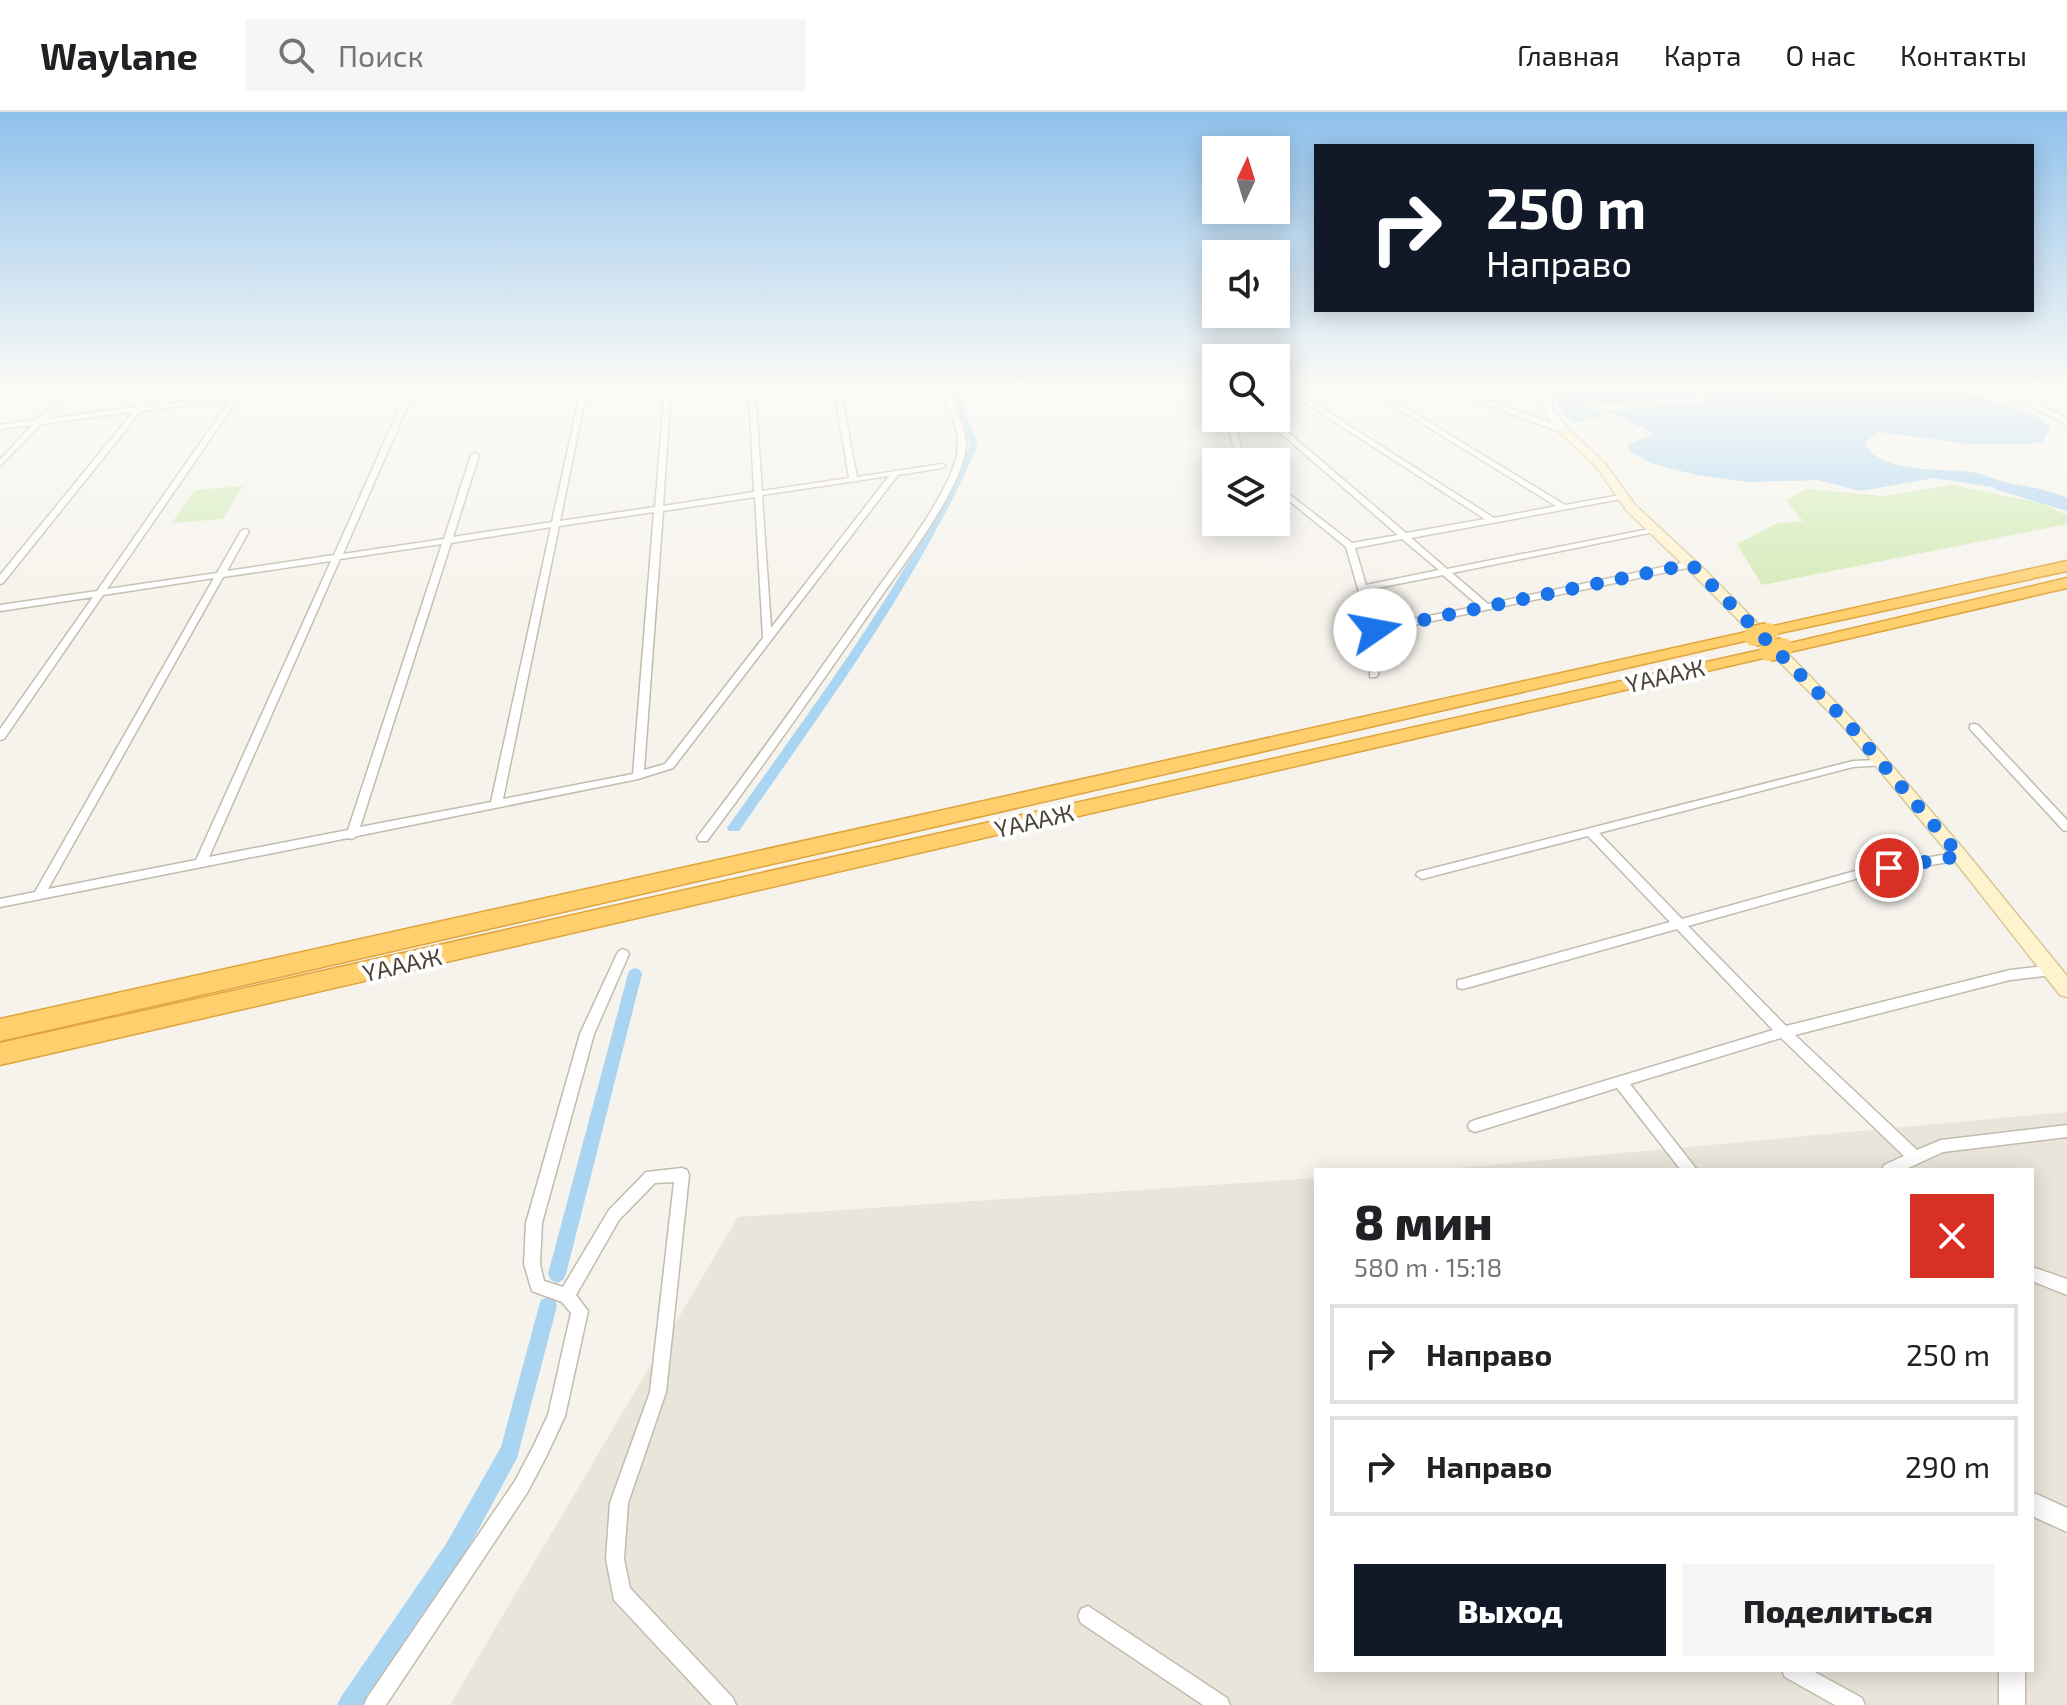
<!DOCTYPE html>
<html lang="ru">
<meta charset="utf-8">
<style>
:root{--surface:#fff;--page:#f6f6f6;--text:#202124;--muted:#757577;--line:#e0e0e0;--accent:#111827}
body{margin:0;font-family:"Exo 2",sans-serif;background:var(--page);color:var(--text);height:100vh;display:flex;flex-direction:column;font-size:30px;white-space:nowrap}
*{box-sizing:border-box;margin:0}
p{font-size:26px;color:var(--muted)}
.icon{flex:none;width:44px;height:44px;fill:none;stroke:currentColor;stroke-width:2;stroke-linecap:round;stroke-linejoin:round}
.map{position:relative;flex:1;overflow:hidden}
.sheet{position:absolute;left:1314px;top:1056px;width:720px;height:504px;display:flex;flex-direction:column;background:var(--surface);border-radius:0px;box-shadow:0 4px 20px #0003}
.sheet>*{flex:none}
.guide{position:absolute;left:1314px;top:32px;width:720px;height:168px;border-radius:0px;box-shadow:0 4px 20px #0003;background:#111827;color:#fff;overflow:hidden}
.needle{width:52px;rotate:4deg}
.buttons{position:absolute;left:1202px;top:24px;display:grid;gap:16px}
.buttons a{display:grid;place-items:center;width:88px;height:88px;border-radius:0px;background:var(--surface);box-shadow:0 4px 20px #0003;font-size:40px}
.pin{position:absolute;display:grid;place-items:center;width:68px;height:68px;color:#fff;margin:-34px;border:4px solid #fff;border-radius:50%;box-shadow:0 2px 8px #0007}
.me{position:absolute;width:88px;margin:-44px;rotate:78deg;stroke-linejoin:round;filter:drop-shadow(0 0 6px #0008)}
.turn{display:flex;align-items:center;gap:28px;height:168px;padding:0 40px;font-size:36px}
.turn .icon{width:104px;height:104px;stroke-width:2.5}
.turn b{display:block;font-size:56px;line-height:68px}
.round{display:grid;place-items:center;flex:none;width:84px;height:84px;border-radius:0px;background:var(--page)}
.headline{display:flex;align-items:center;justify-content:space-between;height:136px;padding:0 40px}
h1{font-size:48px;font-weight:800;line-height:60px}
.primary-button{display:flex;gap:16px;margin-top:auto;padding:16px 40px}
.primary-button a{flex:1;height:92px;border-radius:0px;background:var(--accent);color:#fff;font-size:32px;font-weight:800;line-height:92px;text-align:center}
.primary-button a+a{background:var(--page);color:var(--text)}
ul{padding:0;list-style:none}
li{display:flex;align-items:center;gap:24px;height:100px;margin:0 16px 12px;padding:0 24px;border:4px solid var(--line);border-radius:0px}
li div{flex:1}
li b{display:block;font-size:30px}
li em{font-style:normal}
header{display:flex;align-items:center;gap:48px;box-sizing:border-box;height:112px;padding:0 40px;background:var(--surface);border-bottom:2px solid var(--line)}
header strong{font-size:38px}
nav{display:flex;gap:44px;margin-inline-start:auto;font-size:28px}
.search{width:560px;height:72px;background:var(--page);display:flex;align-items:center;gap:20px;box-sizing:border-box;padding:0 28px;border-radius:0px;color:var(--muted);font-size:30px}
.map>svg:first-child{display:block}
.residential{fill:#eae5da}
.green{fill:#d2eab5}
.water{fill:#a9d4f2}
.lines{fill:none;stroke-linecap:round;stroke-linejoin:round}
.canal{fill:#a9d4f2;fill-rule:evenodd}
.river{fill:#a9d4f2;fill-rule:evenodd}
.minor-casing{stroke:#c2bbae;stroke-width:3}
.tertiary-casing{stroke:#c2bbae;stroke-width:3}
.secondary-casing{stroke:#d6c79b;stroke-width:3}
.motorway-casing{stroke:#e0a43c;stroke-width:3}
.minor{fill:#fff;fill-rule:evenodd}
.tertiary{fill:#fff;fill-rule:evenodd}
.secondary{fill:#fff3cd;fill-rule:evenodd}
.motorway{fill:#ffcf6e;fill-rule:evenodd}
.motorway-bridge-casing{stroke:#e0a43c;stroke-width:23;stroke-linecap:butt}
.motorway-bridge{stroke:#ffcf6e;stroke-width:20}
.route{stroke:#1a73e8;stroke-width:14;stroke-dasharray:0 25.2}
.labels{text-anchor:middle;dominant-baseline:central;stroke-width:8;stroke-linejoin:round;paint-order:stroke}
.street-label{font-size:24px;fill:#4b4439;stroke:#fff}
</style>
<header>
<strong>Waylane</strong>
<div class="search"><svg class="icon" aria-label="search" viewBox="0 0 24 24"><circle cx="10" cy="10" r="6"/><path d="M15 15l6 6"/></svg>Поиск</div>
<nav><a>Главная</a><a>Карта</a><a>О нас</a><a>Контакты</a></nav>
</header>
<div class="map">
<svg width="2067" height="1593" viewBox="0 0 2067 1593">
<rect width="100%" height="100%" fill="#f6f3ec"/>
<polygon class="residential" points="2067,1000 2067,1593 450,1593 738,1105 1316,1066 1316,1558 2032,1558 2032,1058 1437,1058"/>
<g class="green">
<polygon points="1951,373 2040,391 2067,403 2067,412 1762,473 1737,432 1777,411 1803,409 1786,389 1806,377 1884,384"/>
<polygon points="243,374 223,407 172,411 195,378"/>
</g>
<g class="water">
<path d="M1563 277H1690L1699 283 1697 288 1629 289 1604 294 1596 288 1586 292 1604 303 1575 311C1563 305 1559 297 1558 284Z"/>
<path d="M1698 277H1953C1986 289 2023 293 2051 314L2042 330 2031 332H1969L1878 320 1865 331C1880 364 1948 355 1977 361 1989 364 2000 370 2013 372 2032 375 2048 378 2067 386V391L2043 383 1934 366 1860 379 1818 368 1749 370 1697 363 1653 352 1630 339 1628 332 1655 322 1608 299 1708 289Z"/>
</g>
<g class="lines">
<g class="canal">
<path d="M949 277H957L978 333C916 474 826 593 739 719H729L727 716 729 713C817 589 906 472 970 333Z"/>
<polygon points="635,856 640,858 642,862 566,1162 563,1168 557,1171 551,1168 548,1162 628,862 630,858"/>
<polygon points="548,1185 555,1188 557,1194 517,1346 462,1448 363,1593 337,1593 341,1585 446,1432 501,1335 539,1194 541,1188"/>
</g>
<polygon class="river" points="1994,371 2067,389 2067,399 1994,377"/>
<g class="minor-casing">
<g id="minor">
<path d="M66 277H73L46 307 136 295 151 277H158L145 294 233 283 237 277H244L241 282 280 277H301L238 287 107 477 217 461 241 419 245 417 249 419 227 459 334 443 408 277H415L343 442 444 427 471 343 475 341 479 343 453 425 552 410 581 277H587L560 409 655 395 665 277H671L663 394 754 380 749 277H755L762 379 849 366 834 277H840L857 365 942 352 946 354 942 356 898 363 673 656 638 667 357 724 352 727 348 726 0 795V787L35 780 214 466 103 483 4 627 0 628V617L93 485 0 499V493L97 479 230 288 141 299 3 471 0 472V463L133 300 41 312 0 354V348L32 313 0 317V313L37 308ZM889 364 771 516 762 383ZM755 385 763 526 665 652 644 658 663 399ZM654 400 633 662 503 687 559 414ZM551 415 491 690 360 715 451 431ZM442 432 348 718 209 745 340 447ZM331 449 196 748 48 777 223 465Z"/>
<path d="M941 277H947C954 295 967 316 966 335 962 377 903 453 878 489 822 570 766 650 707 729H699L697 726 699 723C758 646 814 566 870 487 895 451 955 376 958 335 960 316 947 295 941 277Z"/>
<polygon points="1151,277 1160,277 1149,283 1145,283 1145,281"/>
<path d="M1284 277H1292L1494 406 1556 394 1367 277H1375L1565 393 1621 383 1625 385 1621 387 1411 426 1447 457 1654 416 1658 418 1654 420 1452 461 1488 492 1691 449 1695 452 1691 455 1380 520 1378 563 1376 565H1370V518L1346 435 1276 378V372L1352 431 1398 423 1263 306H1271L1406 421 1485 407ZM1402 427 1439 458 1366 473 1355 436ZM1443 463 1479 494 1379 514 1367 478Z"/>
<polygon points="1986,277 1996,277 2061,302 2067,308 2067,314 2055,306"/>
<polygon points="1226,306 1234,306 1243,344 1251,350 1242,350 1236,345"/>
<polygon points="1974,612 1978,613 2067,708 2067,719 2063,718 1970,617 1970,613"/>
<polygon points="1880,648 1884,649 1885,651 1884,653 1853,655 1599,721 1682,807 1866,756 1960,740 1964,741 1966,744 1964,747 1960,748 1866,764 1688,814 1786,914 2010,858 2052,853 2056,855 2058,858 2056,861 2052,863 2010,868 1795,923 1917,1038 1941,1028 2067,1013 2067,1025 1943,1040 1904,1058 1882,1058 1884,1053 1904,1044 1781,926 1630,972 1697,1058 1681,1058 1617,976 1475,1020 1470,1018 1468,1014 1470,1010 1475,1008 1773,918 1677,817 1463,877 1458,876 1457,872 1458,868 1463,867 1670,810 1588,724 1422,767 1416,763 1418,760 1853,649"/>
<polygon points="623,837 627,839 629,842 594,922 542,1111 540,1152 544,1169 563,1175 609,1098 646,1060 682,1056 687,1058 689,1063 666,1280 628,1391 624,1447 630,1476 733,1586 736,1593 712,1593 614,1488 606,1447 610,1391 650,1280 674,1070 655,1071 619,1108 576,1183 588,1199 565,1304 546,1345 527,1381 386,1593 364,1593 367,1586 515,1369 534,1333 548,1303 571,1201 562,1190 532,1179 524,1152 526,1111 580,922 617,842 619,839"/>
<polygon points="2032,1155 2067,1167 2067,1183 2032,1169"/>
<polygon points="1088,1494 1227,1586 1230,1593 1203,1593 1081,1511 1078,1504 1081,1497"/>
<polygon points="1782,1558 1811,1558 1862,1586 1865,1593 1835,1593 1785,1565"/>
</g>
</g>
<g class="tertiary-casing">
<g id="tertiary">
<path d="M1443 277H1456L1552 311C1543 299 1539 291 1545 277H1554L1551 294 1568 318 1560 320Z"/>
<polygon points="2032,1380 2067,1396 2067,1420 2032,1404"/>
<rect x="1999" y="1558" width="26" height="35"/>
</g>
</g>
<g class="secondary-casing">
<polygon id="secondary" points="1559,316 1567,316 1604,350 1635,393 1705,458 1851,606 1966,740 2067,864 2067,885 2060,883 1954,748 1841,612 1695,464 1627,399 1596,354 1559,320"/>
</g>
<g class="motorway-casing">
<g id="motorway">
<polygon points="2067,449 2067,459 1762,525 0,929 0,907"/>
<polygon points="2067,466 2067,476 0,953 0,931 1774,535"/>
</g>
</g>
<use href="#minor" class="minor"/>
<use href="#tertiary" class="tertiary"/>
<use href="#secondary" class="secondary"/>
<use href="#motorway" class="motorway"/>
<g class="motorway-bridge-casing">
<g id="motorway-bridge">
<polyline points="1754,524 1768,521"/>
<polyline points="1769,539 1783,536"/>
</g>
</g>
<use href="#motorway-bridge" class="motorway-bridge"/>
</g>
<linearGradient id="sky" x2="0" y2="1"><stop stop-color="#8fc1ec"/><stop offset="0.55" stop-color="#fbfaf6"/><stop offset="1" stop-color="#fbfaf6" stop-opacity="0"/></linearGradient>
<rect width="2067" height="500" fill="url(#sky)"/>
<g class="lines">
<polyline class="route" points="1375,518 1691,452 1846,609 1960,744 1889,756"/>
</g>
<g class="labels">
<g class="street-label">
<text transform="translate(1665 563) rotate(-13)">ҮАААЖ</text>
<text transform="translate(1034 708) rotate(-13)">ҮАААЖ</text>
<text transform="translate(402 852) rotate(-13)">ҮАААЖ</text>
</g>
</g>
</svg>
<div class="buttons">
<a><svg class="needle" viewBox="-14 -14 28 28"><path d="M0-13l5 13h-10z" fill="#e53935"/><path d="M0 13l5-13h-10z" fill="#757577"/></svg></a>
<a><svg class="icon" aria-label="sound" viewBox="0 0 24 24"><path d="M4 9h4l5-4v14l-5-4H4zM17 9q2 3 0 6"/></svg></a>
<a><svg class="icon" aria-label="search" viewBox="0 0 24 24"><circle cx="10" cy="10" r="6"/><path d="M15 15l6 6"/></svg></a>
<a><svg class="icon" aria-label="layers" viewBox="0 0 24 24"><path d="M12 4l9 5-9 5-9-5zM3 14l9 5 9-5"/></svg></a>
</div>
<div class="pin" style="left:1889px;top:756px;background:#d93025"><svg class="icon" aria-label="arrive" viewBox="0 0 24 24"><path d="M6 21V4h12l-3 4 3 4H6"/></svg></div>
<svg class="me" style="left:1375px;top:518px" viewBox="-20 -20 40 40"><circle r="19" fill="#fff"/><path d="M0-13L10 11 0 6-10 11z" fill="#1a73e8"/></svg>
<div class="guide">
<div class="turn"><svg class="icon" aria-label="right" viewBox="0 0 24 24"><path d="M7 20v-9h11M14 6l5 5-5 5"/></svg><div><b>250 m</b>Направо</div></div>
</div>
<section class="sheet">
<div class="headline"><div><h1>8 мин</h1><p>580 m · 15:18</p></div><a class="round" style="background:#d93025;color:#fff"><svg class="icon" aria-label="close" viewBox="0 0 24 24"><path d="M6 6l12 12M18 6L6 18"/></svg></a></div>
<ul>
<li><svg class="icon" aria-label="right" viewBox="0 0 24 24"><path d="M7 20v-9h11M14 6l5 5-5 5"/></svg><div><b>Направо</b></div><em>250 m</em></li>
<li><svg class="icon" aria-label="right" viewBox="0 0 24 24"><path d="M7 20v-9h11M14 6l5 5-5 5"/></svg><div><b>Направо</b></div><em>290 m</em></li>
</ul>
<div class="primary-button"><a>Выход</a><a>Поделиться</a></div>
</section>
</div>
